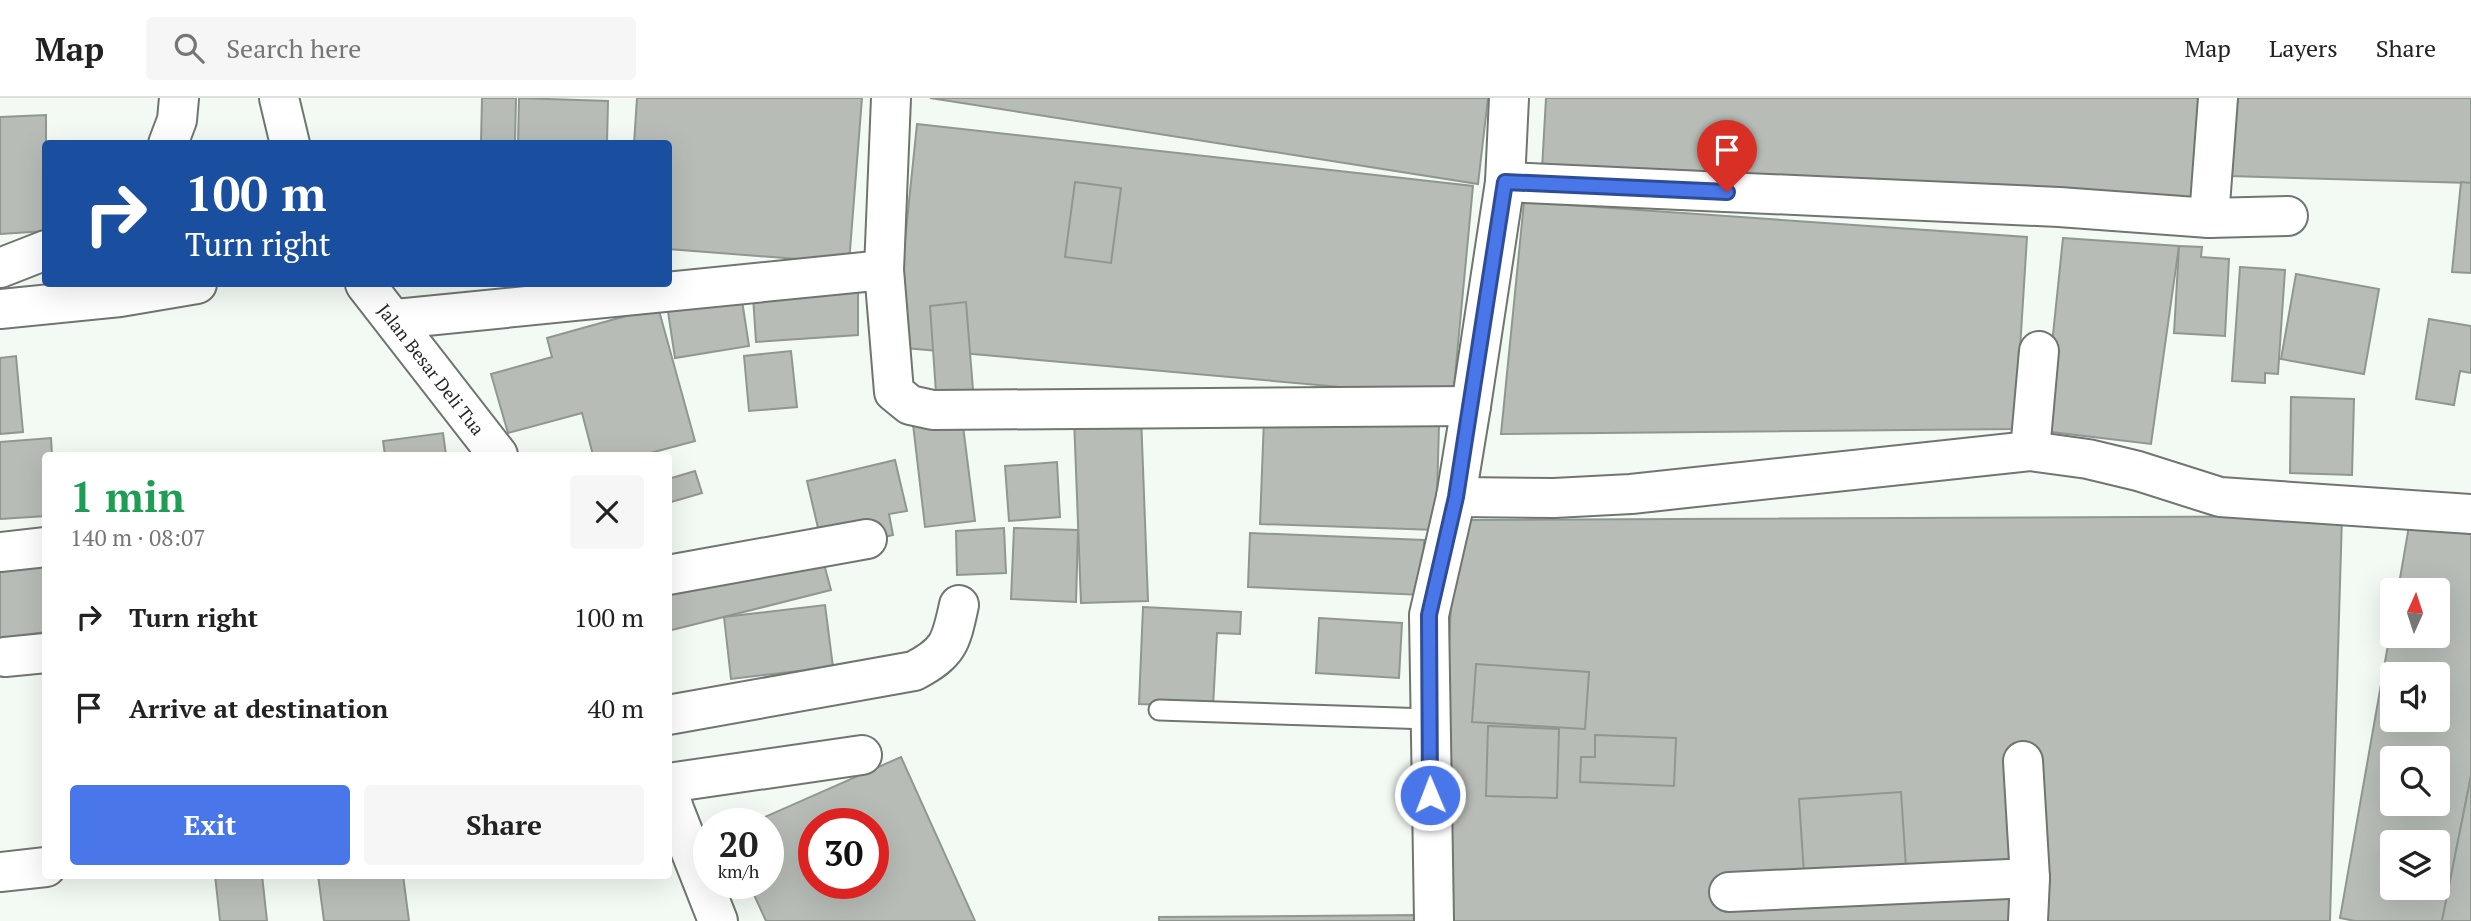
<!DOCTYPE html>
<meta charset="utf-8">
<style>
:root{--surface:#fff;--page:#f6f6f6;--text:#222;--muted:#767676;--line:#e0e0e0;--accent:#4976e8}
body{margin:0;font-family:"PT Serif",serif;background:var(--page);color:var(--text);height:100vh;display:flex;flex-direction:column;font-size:26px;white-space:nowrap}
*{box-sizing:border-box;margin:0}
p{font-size:23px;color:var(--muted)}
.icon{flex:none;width:38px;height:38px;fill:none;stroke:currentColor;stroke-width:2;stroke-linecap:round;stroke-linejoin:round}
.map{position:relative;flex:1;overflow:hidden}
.panel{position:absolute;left:42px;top:354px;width:630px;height:427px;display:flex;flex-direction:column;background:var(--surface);border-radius:7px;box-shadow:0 7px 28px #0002}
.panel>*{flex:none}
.top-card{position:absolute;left:42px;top:42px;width:630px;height:147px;border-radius:7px;box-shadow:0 7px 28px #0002;background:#1a4fa0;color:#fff;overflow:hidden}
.needle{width:46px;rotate:3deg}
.controls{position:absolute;left:2380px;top:480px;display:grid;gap:14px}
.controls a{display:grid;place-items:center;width:70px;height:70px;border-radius:7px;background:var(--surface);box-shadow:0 7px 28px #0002;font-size:35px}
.speed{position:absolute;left:693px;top:710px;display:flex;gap:14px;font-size:35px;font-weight:700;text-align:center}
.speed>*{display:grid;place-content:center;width:91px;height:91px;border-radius:50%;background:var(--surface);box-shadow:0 7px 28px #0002;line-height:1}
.speed small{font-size:18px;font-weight:400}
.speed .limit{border:10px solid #d22;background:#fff;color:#111}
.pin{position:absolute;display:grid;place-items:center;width:60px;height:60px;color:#fff;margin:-72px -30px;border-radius:50% 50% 50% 0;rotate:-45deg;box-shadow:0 0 7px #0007}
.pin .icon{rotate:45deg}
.me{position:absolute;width:77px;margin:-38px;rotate:359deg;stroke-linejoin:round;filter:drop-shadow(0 0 5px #0008)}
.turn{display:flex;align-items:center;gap:24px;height:147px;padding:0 28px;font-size:32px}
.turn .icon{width:91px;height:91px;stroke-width:2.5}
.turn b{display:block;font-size:49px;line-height:60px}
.round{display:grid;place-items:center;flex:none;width:74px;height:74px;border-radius:7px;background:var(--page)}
.summary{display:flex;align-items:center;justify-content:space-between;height:119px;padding:0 28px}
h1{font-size:42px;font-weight:800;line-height:52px;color:#1e9e55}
.button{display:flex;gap:14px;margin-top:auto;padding:14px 28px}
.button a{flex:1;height:80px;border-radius:7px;background:var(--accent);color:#fff;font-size:28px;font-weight:800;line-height:80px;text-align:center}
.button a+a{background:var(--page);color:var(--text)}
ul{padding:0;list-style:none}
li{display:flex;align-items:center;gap:21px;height:91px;padding:0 28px}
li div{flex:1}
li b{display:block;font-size:26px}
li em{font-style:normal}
header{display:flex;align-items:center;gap:42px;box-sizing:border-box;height:98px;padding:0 35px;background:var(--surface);border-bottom:2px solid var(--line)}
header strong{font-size:33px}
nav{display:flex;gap:38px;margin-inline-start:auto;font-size:24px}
.search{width:490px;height:63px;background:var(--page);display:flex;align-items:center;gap:18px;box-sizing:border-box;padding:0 24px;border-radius:7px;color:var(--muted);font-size:26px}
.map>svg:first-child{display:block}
.building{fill:#b7bdb6;stroke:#909690;stroke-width:2;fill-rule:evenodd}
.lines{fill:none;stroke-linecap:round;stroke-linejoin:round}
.lane-casing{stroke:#6f756f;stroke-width:23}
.street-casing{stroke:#6f756f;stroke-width:42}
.primary-casing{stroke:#6f756f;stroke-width:42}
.lane{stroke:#fff;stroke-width:19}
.street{stroke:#fff;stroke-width:38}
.primary{stroke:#fff;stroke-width:38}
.route-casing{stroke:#2f4d97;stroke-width:18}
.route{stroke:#4976e8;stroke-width:12}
.labels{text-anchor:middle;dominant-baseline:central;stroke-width:6;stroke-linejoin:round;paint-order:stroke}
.street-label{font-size:18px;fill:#242624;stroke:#fff}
</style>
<header>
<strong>Map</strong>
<div class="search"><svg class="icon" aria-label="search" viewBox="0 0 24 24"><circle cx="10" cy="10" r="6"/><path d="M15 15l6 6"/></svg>Search here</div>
<nav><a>Map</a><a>Layers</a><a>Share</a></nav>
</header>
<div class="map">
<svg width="2471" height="823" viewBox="0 0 2471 823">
<rect width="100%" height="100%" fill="#f3faf3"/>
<g class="building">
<polygon points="482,0 516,0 515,46 481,46"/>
<polygon points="519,0 608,3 607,46 518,46"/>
<polygon points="637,0 862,0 849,165 668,151 668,46 634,46"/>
<polygon points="930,0 1488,0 1478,86"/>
<polygon points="1546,0 2200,0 2193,101 1542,71"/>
<polygon points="2238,0 2471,0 2471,85 2229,78"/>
<polygon points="46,17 46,133 0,136 0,19"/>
<polygon points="917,26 1473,88 1453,299 894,249"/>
<polygon points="1075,84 1121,90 1111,165 1065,159"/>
<polygon points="2461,84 2471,85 2471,175 2452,174"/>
<polygon points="1524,104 2027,139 2015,331 1501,336"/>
<polygon points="2063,140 2179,148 2151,346 2043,333"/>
<polygon points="2179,148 2202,149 2201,159 2229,161 2225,238 2174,235"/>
<polygon points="2240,169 2285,172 2278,276 2265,275 2265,285 2232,283"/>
<polygon points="2296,176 2379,191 2364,276 2281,261"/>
<polygon points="858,194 858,237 756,244 753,198"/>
<polygon points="741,196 749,248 675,260 667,207"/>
<polygon points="966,204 973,292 936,295 930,208"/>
<polygon points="658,209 695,343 643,357 593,357 582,315 508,335 491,276 552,259 547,240"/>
<polygon points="2429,221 2471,228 2471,275 2460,273 2454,307 2416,301"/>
<polygon points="791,253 797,309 749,313 744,258"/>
<polygon points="16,258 23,334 0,336 0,260"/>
<polygon points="2291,299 2354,301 2352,377 2290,375"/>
<polygon points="1141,317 1148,503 1081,505 1074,320"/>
<polygon points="962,320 975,423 925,429 913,326"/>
<polygon points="1264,320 1439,327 1436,432 1260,426"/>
<polygon points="443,335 446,357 385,357 383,343"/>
<polygon points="51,340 52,357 46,357 46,418 0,421 0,344"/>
<polygon points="895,362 907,413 889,416 893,437 872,442 819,434 807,383"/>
<polygon points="1057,364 1060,419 1009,423 1005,368"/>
<polygon points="695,373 702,395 668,405 668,381"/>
<polygon points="2342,418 2330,823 1436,823 1455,422"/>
<path d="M2410 422 2471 430V678L2442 823H2355L2340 820 2392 524V537H2438V492H2398ZM2392 576H2438V621H2392ZM2392 660H2438V705H2392ZM2392 744H2438V789H2392Z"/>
<polygon points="1004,430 1006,475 957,477 956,433"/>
<polygon points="1014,430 1078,432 1076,504 1011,501"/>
<polygon points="1250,435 1424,442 1422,497 1248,489"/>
<polygon points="820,451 831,492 668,533 668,490"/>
<polygon points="46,460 46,534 0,540 0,465"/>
<polygon points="825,507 833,569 731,581 724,519"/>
<polygon points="1143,509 1241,514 1240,536 1217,535 1213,609 1139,606"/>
<polygon points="1319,520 1402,525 1399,580 1316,575"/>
<polygon points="1476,566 1589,574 1585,631 1472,624"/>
<polygon points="1488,628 1559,631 1557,700 1486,698"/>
<polygon points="1595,637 1676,640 1674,688 1580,684 1581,659 1595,659"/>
<path d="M901 659 975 823H766L749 786H768V726H749ZM814 726H873V786H814Z"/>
<polygon points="2471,678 2471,823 2442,823"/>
<polygon points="1901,694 1906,770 1804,776 1799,701"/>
<polygon points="215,777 262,777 267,823 220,823"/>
<polygon points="318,777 403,777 409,823 324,823"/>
<polygon points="1418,817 1418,823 1159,823 1159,819"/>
</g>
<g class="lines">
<g class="lane-casing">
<polyline id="lane" points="1159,612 1429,621"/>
</g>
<g class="street-casing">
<g id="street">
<polyline points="891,0 884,172 894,294 910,307 933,312 1471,308"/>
<polyline points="168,46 177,22 179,0"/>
<polyline points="1505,84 2059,109 2209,120 2288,118"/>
<polyline points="2209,120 2218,0"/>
<polyline points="0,170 46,152"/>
<polyline points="0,211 120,199 197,186"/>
<polyline points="396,221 884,172"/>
<polyline points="2030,353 2039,253"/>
<polyline points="1456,399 1554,400 1631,396 2030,353 2088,361 2138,373 2220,399 2471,416"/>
<polyline points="0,454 46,449"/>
<polyline points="668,477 867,441"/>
<polyline points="5,559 46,555"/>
<path d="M668 617 914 573C949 555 951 544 959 507"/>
<polyline points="2023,663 2030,780 2028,823"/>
<polyline points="668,685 862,657"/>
<polyline points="0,774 46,769"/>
<polyline points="1729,794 2030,780"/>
<polyline points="1434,823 1429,517 1456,399 1471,308 1505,84 1509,0"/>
</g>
</g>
<g class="primary-casing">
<g id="primary">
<polyline points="279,0 290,46"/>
<path id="s1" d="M365 186 498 357"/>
<polyline points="668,688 674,711 718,823"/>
</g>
</g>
<use href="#lane" class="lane"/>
<use href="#street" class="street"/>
<use href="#primary" class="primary"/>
</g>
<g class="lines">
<g class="route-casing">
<polyline id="route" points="1430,697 1429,517 1456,399 1505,84 1727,94"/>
</g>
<use href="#route" class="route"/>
</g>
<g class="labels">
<g class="street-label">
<text stroke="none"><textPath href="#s1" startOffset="108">Jalan Besar Deli Tua</textPath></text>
</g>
</g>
</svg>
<div class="controls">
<a><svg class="needle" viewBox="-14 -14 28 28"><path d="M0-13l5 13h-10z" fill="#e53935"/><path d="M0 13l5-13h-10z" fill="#767676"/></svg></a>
<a><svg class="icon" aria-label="sound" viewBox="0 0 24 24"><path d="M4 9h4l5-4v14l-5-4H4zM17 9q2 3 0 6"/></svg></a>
<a><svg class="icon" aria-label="search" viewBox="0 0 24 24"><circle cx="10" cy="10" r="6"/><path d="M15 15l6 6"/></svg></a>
<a><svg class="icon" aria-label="layers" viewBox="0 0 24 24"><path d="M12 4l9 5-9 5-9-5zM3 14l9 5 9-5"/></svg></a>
</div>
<div class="speed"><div>20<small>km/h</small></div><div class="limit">30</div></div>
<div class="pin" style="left:1727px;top:94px;background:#d93025"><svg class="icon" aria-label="arrive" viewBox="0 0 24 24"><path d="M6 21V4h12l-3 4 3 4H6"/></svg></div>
<svg class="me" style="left:1430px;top:697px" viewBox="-20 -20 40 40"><circle r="17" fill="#4976e8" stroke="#fff" stroke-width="3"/><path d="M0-11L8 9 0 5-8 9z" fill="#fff"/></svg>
<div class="top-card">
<div class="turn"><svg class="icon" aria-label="right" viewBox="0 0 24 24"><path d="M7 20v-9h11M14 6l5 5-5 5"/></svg><div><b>100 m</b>Turn right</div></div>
</div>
<section class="panel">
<div class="summary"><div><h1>1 min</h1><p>140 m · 08:07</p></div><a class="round"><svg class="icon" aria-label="close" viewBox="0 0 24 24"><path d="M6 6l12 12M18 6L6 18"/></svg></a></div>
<ul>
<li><svg class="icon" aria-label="right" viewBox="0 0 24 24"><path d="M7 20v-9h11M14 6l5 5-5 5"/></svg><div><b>Turn right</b></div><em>100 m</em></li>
<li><svg class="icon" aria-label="arrive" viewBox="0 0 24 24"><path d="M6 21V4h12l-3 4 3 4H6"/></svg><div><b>Arrive at destination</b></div><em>40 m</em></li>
</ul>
<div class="button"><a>Exit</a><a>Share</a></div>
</section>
</div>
